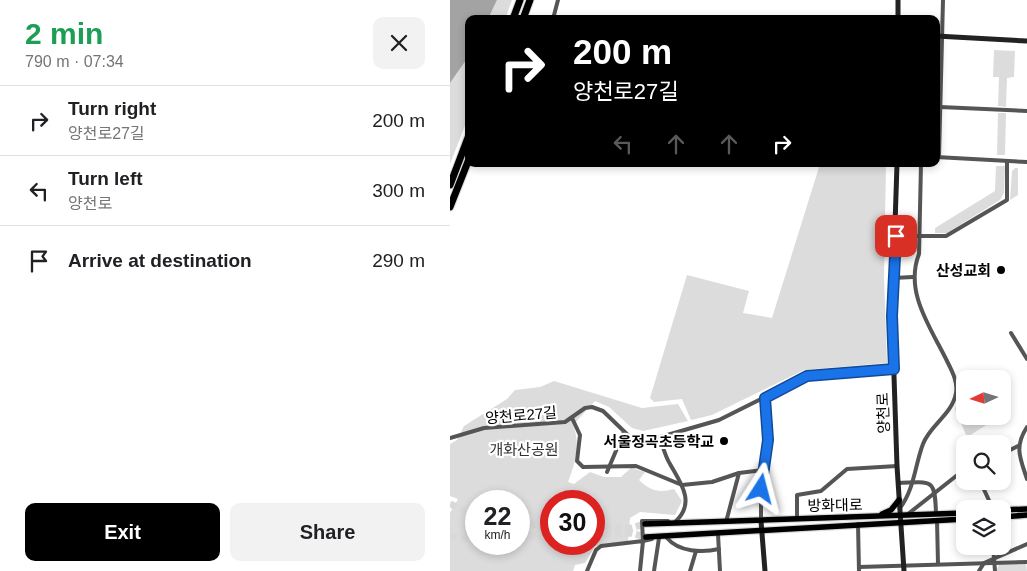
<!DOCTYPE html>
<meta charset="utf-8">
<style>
:root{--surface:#fff;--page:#f2f2f2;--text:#202124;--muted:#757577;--line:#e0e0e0;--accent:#000}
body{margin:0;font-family:Arial,"Noto Sans KR",sans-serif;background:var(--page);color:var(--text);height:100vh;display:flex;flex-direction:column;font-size:19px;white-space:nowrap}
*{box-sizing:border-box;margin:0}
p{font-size:16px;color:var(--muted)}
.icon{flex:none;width:28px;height:28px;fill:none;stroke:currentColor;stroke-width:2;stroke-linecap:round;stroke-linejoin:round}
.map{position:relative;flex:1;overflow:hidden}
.sheet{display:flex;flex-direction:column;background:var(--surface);width:450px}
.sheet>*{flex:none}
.top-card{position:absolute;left:15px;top:15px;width:475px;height:152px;border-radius:10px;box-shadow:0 2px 8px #0003;background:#000;color:#fff;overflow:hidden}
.needle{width:32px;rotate:266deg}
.tools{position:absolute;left:506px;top:370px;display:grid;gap:10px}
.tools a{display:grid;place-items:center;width:55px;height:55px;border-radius:10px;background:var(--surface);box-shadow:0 2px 8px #0003;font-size:25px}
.speed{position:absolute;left:15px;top:490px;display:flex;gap:10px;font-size:25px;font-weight:700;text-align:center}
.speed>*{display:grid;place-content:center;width:65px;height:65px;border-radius:50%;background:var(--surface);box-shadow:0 2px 8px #0003;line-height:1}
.speed small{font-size:12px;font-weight:400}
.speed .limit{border:8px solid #d22;background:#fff;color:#111}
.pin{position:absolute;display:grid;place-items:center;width:42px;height:42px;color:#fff;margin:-21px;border-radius:10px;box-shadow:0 2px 8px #0006}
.me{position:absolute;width:55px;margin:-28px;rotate:9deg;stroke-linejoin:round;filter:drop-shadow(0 0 4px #0008)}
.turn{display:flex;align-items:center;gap:18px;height:105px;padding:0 25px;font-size:22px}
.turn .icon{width:65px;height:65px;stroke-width:2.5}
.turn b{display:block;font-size:35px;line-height:42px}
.lanes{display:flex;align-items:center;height:48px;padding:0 25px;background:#0003;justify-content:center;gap:25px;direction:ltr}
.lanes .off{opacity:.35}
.round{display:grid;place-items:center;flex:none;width:52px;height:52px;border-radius:10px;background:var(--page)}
.summary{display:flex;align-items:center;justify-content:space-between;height:85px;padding:0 25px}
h1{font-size:30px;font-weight:700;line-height:38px;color:#1e9e55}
.button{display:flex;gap:10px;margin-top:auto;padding:10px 25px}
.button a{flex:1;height:58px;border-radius:10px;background:var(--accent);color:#fff;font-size:20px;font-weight:700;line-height:58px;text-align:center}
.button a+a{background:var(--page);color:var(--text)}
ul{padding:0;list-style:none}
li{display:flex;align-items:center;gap:15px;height:70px;padding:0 25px;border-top:1px solid var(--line)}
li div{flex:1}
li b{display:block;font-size:19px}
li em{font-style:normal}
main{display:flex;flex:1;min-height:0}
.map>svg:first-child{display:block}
.green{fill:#dcdcdc;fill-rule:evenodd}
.water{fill:#a3a3a3}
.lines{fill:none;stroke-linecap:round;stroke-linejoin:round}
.highway-tunnel{stroke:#d9d9d9;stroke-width:7;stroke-dasharray:7 3.5;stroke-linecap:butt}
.primary-casing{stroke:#dbdbdb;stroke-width:8}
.highway-casing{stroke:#dbdbdb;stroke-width:9}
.street{stroke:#555;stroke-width:4}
.secondary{stroke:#222;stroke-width:5}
.primary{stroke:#000;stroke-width:5.5}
.highway{stroke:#000;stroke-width:7}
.route-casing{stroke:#114b97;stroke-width:12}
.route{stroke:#1a73e8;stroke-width:9}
.poi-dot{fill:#000;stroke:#fff;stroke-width:2}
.labels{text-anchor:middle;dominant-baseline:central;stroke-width:4.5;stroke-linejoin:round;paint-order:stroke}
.poi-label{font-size:15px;font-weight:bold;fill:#000;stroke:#fff;text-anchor:end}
.street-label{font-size:15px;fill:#000;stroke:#fff}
.park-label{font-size:15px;fill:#333;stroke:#fff}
</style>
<main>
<section class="sheet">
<div class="summary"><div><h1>2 min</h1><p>790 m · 07:34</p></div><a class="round"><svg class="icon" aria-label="close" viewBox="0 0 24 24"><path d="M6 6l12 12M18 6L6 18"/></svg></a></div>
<ul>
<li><svg class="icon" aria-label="right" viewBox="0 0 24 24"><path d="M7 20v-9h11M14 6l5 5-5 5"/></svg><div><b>Turn right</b><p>양천로27길</p></div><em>200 m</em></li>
<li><svg class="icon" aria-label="left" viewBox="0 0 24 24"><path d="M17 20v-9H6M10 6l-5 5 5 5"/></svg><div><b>Turn left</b><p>양천로</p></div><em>300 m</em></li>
<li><svg class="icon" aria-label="arrive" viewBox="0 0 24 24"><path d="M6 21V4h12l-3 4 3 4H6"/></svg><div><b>Arrive at destination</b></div><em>290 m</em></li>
</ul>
<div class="button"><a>Exit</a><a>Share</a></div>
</section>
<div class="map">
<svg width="577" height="571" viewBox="0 0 577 571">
<rect width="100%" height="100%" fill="#fff"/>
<g class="green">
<polygon points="47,0 62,0 55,19 38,19"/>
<polygon points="544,50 565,51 564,77 557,78 556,107 548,106 549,77 543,77"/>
<polygon points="19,56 19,115 0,164 0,83"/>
<polygon points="548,113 556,113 555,155 547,155"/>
<polygon points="370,164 436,164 434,277 437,363 354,370 262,415 241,420 232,399 204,402 200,398 237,275 299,291 293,313 322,318"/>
<polygon points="546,166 555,166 554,193 550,200 497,233 485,233 485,228 545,191"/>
<polygon points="565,168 568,168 568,195 560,200 562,171"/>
<path d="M104 381 192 408 228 404 238 421 193 431 182 428 159 407 145 401 123 425C131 444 125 464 118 482L124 484 140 472 154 477H171L181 468 195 472 189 480C201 491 208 493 224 489L232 501 225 515 190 512 180 518 178 541 145 546 135 563 125 565 123 571H0V513L8 499 0 496V444L7 440 14 426 57 399 65 390 90 387ZM26 501H69V544H26ZM101 501H144V544H101Z"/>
<polygon points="515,401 515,416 551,416 517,437 505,409 506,406"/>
<polygon points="549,564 576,564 577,571 546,571"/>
</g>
<polygon class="water" points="0,0 47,0 38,19 19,19 19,56 0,83"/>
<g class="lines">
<g class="highway-tunnel">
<polyline points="0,504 26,515"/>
<polyline points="69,524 101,525"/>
<polyline points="144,526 181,528 195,524"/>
<polyline points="144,535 181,533 196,537"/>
<polyline points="0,537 26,539"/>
<polyline points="69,537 101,536"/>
</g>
<g class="primary-casing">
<g id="primary">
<polyline points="552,510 577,509"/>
<polyline points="432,514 441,510 449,500"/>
<polyline points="552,517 577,515"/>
<polyline points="195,524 515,513"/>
<polyline points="196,537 515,519"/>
</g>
</g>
<g class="highway-casing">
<g id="highway">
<polyline points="63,19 70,0"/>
<polyline points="73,19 80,0"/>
<polyline points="0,185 19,135"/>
<polyline points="0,207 19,159"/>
</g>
</g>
<g class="street">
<polyline points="103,19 108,0"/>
<polyline points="490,107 577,111"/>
<polyline points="486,157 577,162"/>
<polyline points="489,157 493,0"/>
<polyline points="446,236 496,236 557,200 557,161"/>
<polyline points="443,278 463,277"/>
<polyline points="561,333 577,359"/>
<polyline points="122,418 130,435 127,461 133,467 186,466 232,485 262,482 289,473"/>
<path d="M577 427C564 447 570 458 577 479"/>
<polyline points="0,438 34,428 115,422 135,408 142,407 153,411 182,439 193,442 269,420 357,376 444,369"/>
<path d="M210 438C213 447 215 456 220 464 230 482 246 502 226 521"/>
<polyline points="552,454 568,446"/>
<polyline points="157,472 174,432"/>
<polyline points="530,481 543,509"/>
<path d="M448 483C482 482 485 477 486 514"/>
<path d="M450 508C464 490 465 465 473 444 480 425 502 415 506 393 508 382 502 371 497 361 481 328 454 292 469 254L471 164"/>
<polyline points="458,514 515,469"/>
<polyline points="347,518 347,495 371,491 397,469 447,466"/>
<polyline points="487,520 488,564"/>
<polyline points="311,521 311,489 318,440 315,398"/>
<polyline points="276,522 289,473 313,470"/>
<polyline points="408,524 409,571"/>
<polyline points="268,534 270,571"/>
<path d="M217 538C229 552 252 553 269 549"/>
<polyline points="202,539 193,541 192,521 218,521"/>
<polyline points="543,546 545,571"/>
<polyline points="409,567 577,562"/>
<polyline points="137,571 146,550 151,546 193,541 190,571"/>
<polyline points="204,571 209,538"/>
<polyline points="240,571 246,551"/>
<polyline points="529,571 534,563 577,544"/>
</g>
<g class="secondary">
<polyline points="448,19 448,0"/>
<polyline points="486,36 577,41"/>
<polyline points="447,164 442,316 447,466 454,571"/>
<polyline points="311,521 315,571"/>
</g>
<use href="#primary" class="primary"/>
<use href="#highway" class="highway"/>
</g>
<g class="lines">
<g class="route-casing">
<polyline id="route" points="311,489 318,440 315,398 357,376 444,369 442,316 446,236"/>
</g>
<use href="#route" class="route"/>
</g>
<g class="poi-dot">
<circle cx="551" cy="270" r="5"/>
<circle cx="274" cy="441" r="5"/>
</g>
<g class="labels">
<g class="poi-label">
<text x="541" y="270">산성교회</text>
<text x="264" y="441">서울정곡초등학교</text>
</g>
<g class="street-label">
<text transform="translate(433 413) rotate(-92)">양천로</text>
<text transform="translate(71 415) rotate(-5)">양천로27길</text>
<text transform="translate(385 505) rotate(-1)">방화대로</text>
</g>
<g class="park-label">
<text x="74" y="449">개화산공원</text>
</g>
</g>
</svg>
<div class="tools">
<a><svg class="needle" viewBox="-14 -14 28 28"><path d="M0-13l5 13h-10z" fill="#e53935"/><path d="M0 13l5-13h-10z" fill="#757577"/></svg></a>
<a><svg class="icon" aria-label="search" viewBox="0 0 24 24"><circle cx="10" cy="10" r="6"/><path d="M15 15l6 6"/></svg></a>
<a><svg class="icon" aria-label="layers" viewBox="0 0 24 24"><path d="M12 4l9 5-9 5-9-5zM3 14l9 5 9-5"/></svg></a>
</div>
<div class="speed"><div>22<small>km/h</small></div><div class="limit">30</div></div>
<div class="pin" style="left:446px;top:236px;background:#d93025"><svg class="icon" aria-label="arrive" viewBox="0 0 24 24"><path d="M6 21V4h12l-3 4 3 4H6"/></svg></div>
<svg class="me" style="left:311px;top:489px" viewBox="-20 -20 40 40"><path d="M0-17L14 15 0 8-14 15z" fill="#1a73e8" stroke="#fff" stroke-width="4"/></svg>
<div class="top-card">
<div class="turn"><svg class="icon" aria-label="right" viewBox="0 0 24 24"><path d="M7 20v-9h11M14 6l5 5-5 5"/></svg><div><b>200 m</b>양천로27길</div></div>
<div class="lanes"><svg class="icon off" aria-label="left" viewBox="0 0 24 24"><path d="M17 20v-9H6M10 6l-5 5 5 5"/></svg><svg class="icon off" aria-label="ahead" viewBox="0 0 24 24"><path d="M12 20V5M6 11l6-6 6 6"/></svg><svg class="icon off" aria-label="ahead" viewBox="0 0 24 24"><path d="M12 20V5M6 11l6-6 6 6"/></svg><svg class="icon" aria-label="right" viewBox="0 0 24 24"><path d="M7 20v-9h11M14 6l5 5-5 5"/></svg></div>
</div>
</div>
</main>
